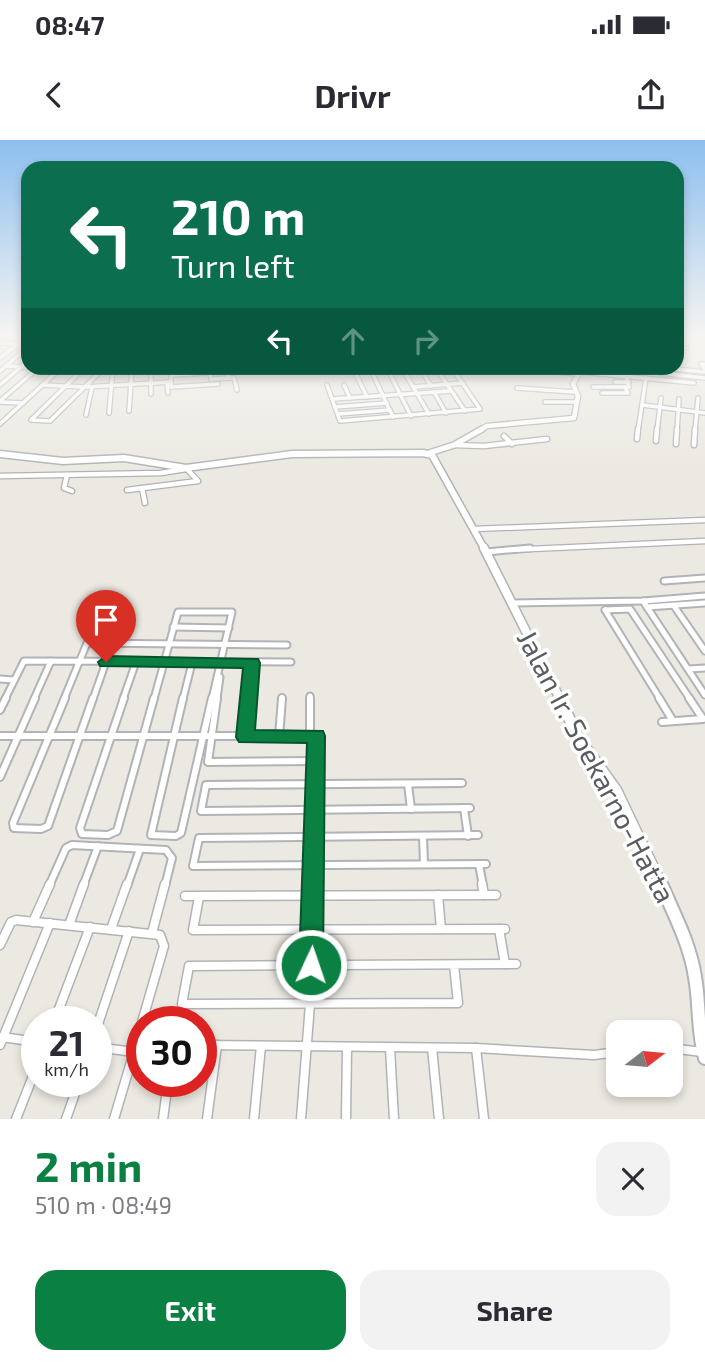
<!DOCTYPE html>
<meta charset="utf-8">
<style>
:root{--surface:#fff;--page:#f2f2f3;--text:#2b2b33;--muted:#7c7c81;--accent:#0b8043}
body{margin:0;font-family:"Exo 2",sans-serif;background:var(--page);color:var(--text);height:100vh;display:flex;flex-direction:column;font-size:26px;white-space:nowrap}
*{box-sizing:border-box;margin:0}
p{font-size:23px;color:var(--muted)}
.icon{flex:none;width:38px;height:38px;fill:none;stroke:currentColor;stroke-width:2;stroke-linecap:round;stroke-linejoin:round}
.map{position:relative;height:979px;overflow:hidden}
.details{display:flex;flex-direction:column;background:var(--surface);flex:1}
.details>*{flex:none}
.guide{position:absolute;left:21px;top:21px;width:663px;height:214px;border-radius:21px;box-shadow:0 4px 10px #0003;background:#0b6e4f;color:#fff;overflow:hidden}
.needle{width:46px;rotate:74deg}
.buttons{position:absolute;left:606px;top:880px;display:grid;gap:14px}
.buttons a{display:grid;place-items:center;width:77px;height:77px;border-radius:14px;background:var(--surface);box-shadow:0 4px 10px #0003;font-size:35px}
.speed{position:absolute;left:21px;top:866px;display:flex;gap:14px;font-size:35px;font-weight:700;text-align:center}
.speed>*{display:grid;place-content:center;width:91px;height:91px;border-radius:50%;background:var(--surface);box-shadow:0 4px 10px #0003;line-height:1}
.speed small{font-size:18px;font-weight:400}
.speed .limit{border:10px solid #d22;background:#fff;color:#111}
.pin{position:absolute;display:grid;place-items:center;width:60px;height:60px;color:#fff;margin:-72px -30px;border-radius:50% 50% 50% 0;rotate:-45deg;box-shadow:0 0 7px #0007}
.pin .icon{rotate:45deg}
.me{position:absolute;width:77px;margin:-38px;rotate:3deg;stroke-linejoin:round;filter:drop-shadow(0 0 5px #0008)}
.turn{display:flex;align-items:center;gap:24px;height:147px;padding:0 35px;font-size:32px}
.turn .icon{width:91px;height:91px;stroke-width:2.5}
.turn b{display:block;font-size:49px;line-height:60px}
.lanes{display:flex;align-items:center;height:66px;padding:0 35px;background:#0003;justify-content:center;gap:35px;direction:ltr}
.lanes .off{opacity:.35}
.round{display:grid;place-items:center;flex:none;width:74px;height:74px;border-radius:21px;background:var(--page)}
.headline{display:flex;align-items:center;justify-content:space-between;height:119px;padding:0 35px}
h1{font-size:42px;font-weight:700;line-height:52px;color:var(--accent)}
.action{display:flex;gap:14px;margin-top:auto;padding:14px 35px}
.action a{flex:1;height:80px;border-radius:21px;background:var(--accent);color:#fff;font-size:28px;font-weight:700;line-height:80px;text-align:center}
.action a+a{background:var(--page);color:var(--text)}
.status{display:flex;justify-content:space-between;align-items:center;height:49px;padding:0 35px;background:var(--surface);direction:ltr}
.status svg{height:19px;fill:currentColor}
header{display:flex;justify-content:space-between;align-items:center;height:91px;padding:0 35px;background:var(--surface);font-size:32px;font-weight:700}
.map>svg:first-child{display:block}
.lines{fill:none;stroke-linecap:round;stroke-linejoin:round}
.minor-far4-casing{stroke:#b1b3b8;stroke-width:6}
.minor-far3-casing{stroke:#b1b3b8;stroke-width:7}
.minor-far2-casing{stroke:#b1b3b8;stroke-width:9}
.minor-far1-casing{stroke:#b1b3b8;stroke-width:10}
.minor-casing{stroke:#b1b3b8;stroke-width:11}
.tertiary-far1-casing{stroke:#b1b3b8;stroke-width:7}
.tertiary-casing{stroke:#b1b3b8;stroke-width:8}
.secondary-far3-casing{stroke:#b0b3b8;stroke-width:9}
.secondary-far2-casing{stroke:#b0b3b8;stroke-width:11}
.secondary-far1-casing{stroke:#b0b3b8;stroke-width:13}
.secondary-casing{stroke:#b0b3b8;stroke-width:16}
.minor-far4{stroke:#fff;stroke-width:3.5}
.minor-far3{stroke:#fff;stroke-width:4.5}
.minor-far2{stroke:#fff;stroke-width:5}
.minor-far1{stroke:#fff;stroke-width:6}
.minor{stroke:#fff;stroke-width:8}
.tertiary-far1{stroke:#fff;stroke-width:4.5}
.tertiary{stroke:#fff;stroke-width:5}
.secondary-far3{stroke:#fff;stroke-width:6}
.secondary-far2{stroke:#fff;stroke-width:8}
.secondary-far1{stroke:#fff;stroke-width:10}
.secondary{stroke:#fff;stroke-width:12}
.route{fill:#0b8043;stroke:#07532c;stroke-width:2}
.labels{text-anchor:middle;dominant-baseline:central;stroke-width:7;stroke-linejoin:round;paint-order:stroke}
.near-street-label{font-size:28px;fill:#595c61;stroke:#fff}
</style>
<div class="status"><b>08:47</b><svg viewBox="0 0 49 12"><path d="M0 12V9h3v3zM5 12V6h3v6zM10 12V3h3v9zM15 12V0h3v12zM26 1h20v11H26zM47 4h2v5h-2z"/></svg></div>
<header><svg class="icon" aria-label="back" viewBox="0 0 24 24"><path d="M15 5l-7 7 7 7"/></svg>Drivr<svg class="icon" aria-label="share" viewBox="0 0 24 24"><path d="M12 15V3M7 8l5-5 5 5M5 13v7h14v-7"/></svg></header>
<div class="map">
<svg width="705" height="979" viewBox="0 0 705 979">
<rect width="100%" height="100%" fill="#ebe9e1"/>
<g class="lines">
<g class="minor-far4-casing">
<g id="minor-far4">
<polyline points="11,195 28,196"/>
<polyline points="0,203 28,204"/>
<polyline points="677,208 686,208"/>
<polyline points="0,218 17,205"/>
<polyline points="705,224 701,224 705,229"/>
<polyline points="6,226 59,229"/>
<polyline points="84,228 31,280 50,281 104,228"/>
<polyline points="151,228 151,254"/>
<polyline points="171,228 171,247 218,244"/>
<polyline points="209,228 211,239 229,238"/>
<polyline points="227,228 229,238 234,238 237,250"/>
<polyline points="353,228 367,257"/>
<polyline points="370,228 393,277"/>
<polyline points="387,228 411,276"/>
<polyline points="402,228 429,274"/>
<polyline points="420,228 431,246"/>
<polyline points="436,228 465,271"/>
<polyline points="509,228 578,234"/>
<polyline points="665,228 705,232"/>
<polyline points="0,231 28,207"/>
<polyline points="581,232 694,243"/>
<polyline points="660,233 705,238"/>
<polyline points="171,235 209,233"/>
<polyline points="167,242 168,253"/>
<polyline points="615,242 629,242"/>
<polyline points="0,245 28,221"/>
<polyline points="42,245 85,247 171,242"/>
<polyline points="327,245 340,281 480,269 452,228"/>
<polyline points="344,245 350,258"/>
<polyline points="414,247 463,243"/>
<polyline points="593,247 629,247 626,236"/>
<polyline points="517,248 575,252"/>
<polyline points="434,252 446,273"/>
<polyline points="602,253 628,253 625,247"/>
<polyline points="332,259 451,251"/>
<polyline points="0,261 38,228"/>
<polyline points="0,262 23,263"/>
<polyline points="545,262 577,262"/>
<polyline points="643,265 705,273"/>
<polyline points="335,267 387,263"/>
<polyline points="129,271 132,228"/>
<polyline points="109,273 113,228"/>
<polyline points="338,274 390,270"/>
<polyline points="86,275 92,247"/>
<polyline points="0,284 61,228"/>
<polyline points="638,291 646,238"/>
<polyline points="657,291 661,258"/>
<polyline points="677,291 679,259"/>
<polyline points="695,291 698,258"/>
</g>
</g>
<g class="minor-far3-casing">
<g id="minor-far3">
<polyline points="504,296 512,304"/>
<polyline points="637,299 638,289"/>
<polyline points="656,301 657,289"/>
<polyline points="676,304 677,289"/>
<polyline points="454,305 484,306 547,299"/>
<polyline points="694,305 695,289"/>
<polyline points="67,335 64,348 72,351"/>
<polyline points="0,336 161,333 186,329"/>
<polyline points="142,348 145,363"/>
<polyline points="127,350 198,341 186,328"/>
<polyline points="474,389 705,380"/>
<polyline points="509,410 705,401"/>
</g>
</g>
<g class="minor-far2-casing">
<g id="minor-far2">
<polyline points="486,412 530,408"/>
<polyline points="664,441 705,438"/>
<polyline points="643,461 705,555"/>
<polyline points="511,463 643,461 705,456"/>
<polyline points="674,466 705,511"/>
<polyline points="647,467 705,463"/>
<polyline points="605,470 630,469 690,559"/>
<polyline points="605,470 660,559"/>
<polyline points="173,487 229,488"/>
<polyline points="688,529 705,528"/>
<polyline points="0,539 14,540"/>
<polyline points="310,556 310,559"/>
<polyline points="5,559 24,521 291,522"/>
<polyline points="34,559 51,521"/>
<polyline points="64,559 87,503 287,505"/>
<polyline points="93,559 106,522"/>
<polyline points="123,559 136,522"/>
<polyline points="154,559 178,472 232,472 212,559"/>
<polyline points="183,559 192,523"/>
<polyline points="217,559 220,537"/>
<polyline points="251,559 252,523"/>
</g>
</g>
<g class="minor-far1-casing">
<g id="minor-far1">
<polyline points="65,558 13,683 14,688 41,689 48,686 93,558"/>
<polyline points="124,558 80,688 82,694 108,695 117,691 154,558"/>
<polyline points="183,558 151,695 176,696 181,693 212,558"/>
<polyline points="217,558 208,622 315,621"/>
<polyline points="310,558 310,596"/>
<polyline points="659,558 673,581"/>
<polyline points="0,570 6,558"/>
<polyline points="662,582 703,579 689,558"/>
<polyline points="0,596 316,596 313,746"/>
<polyline points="245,597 251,558"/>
<polyline points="279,597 282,558"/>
<polyline points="0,637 35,558"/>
<polyline points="462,643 206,645 201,671 470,668"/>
<polyline points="408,644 411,669"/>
<polyline points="464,668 468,696"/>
<polyline points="478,695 199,698 193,726 486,724"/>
<polyline points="423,697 424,724"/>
<polyline points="479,724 483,746"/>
<polyline points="49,746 66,708 72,705 166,710 172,718 165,746"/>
<polyline points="83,746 98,706"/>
<polyline points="127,746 140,709"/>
</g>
</g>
<g class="minor-casing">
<g id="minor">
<polyline points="482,744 484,755"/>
<polyline points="438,755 441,789"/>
<polyline points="185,756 496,755"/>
<polyline points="199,757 193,790 505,789"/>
<polyline points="33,782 50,744"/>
<polyline points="69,785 84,744"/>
<polyline points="111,789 127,744"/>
<polyline points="499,789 505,824"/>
<polyline points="152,793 165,744"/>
<polyline points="0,805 11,782 16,780 160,795 164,806 142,882"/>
<polyline points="454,825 458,863 182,864 189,826 516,824"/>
<polyline points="54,882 90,787"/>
<polyline points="96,890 129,791"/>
<polyline points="2,897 37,902"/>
<polyline points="0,905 50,783"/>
<polyline points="201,905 476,908 594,915 618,912"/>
<polyline points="96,907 134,912"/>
<polyline points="390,908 394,979"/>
<polyline points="432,908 439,979"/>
<polyline points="476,908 484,979"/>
<polyline points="670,908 702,912"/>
<polyline points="16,979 37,926"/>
<polyline points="66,979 79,942"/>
<polyline points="114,979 142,885"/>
<polyline points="163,979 168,942"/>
<polyline points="207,979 217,905"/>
<polyline points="254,979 261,906"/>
<polyline points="301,979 310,864 313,744"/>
<polyline points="346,979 347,908"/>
</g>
</g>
<g class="tertiary-far1-casing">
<polyline id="tertiary-far1" points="479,291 487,286 574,278 578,256 573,244 582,228"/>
</g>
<g class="tertiary-casing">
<polyline id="tertiary" points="429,313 454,305 482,289"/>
</g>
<g class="secondary-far3-casing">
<polyline id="secondary-far3" points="0,314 63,321 124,318 186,328 292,314 423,313 432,315 485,410"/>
</g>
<g class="secondary-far2-casing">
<polyline id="secondary-far2" points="484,408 560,559"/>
</g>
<g class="secondary-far1-casing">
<polyline id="secondary-far1" points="559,558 580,600 616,650 662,746"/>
</g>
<g class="secondary-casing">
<path id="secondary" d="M661 744C674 774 690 804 695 837 700 864 697 891 705 918"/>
</g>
<use href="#minor-far4" class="minor-far4"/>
<use href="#minor-far3" class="minor-far3"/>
<use href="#minor-far2" class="minor-far2"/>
<use href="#minor-far1" class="minor-far1"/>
<use href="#minor" class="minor"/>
<use href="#tertiary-far1" class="tertiary-far1"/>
<use href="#tertiary" class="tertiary"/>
<use href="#secondary-far3" class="secondary-far3"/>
<use href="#secondary-far2" class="secondary-far2"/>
<use href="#secondary-far1" class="secondary-far1"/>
<use href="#secondary" class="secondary"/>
</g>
<linearGradient id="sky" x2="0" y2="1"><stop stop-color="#8cbfef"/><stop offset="0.59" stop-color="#f6f5f2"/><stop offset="1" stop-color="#f6f5f2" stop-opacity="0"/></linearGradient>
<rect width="705" height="332" fill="url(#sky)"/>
<polygon class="route" points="106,516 258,519 260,523 255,590 323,591 325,596 323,825 319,833 311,836 303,833 299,825 307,603 239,602 236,597 243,528 100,526 98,522"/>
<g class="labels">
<g class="near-street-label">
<text transform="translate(597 626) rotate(62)">Jalan Ir. Soekarno-Hatta</text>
</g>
</g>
</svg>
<div class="buttons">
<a><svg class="needle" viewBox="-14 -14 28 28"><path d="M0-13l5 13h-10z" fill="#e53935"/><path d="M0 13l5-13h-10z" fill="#7c7c81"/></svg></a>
</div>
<div class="speed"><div>21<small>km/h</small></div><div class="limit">30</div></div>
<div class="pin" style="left:106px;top:522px;background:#d93025"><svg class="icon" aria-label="arrive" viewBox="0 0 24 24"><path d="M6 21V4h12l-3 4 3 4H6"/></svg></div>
<svg class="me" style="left:311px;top:825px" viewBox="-20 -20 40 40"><circle r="17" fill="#0b8043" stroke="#fff" stroke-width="3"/><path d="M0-11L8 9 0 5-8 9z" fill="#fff"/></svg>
<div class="guide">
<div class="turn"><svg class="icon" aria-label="left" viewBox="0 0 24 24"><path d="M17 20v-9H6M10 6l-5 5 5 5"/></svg><div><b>210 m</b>Turn left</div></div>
<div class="lanes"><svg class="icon" aria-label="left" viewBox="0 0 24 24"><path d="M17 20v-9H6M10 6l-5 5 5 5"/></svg><svg class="icon off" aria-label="ahead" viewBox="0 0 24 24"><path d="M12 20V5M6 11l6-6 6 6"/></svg><svg class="icon off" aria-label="right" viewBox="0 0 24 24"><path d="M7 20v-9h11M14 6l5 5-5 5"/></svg></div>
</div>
</div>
<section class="details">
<div class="headline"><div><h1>2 min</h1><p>510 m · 08:49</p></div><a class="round"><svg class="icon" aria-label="close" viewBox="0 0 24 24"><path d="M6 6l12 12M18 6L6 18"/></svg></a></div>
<div class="action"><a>Exit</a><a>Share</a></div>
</section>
